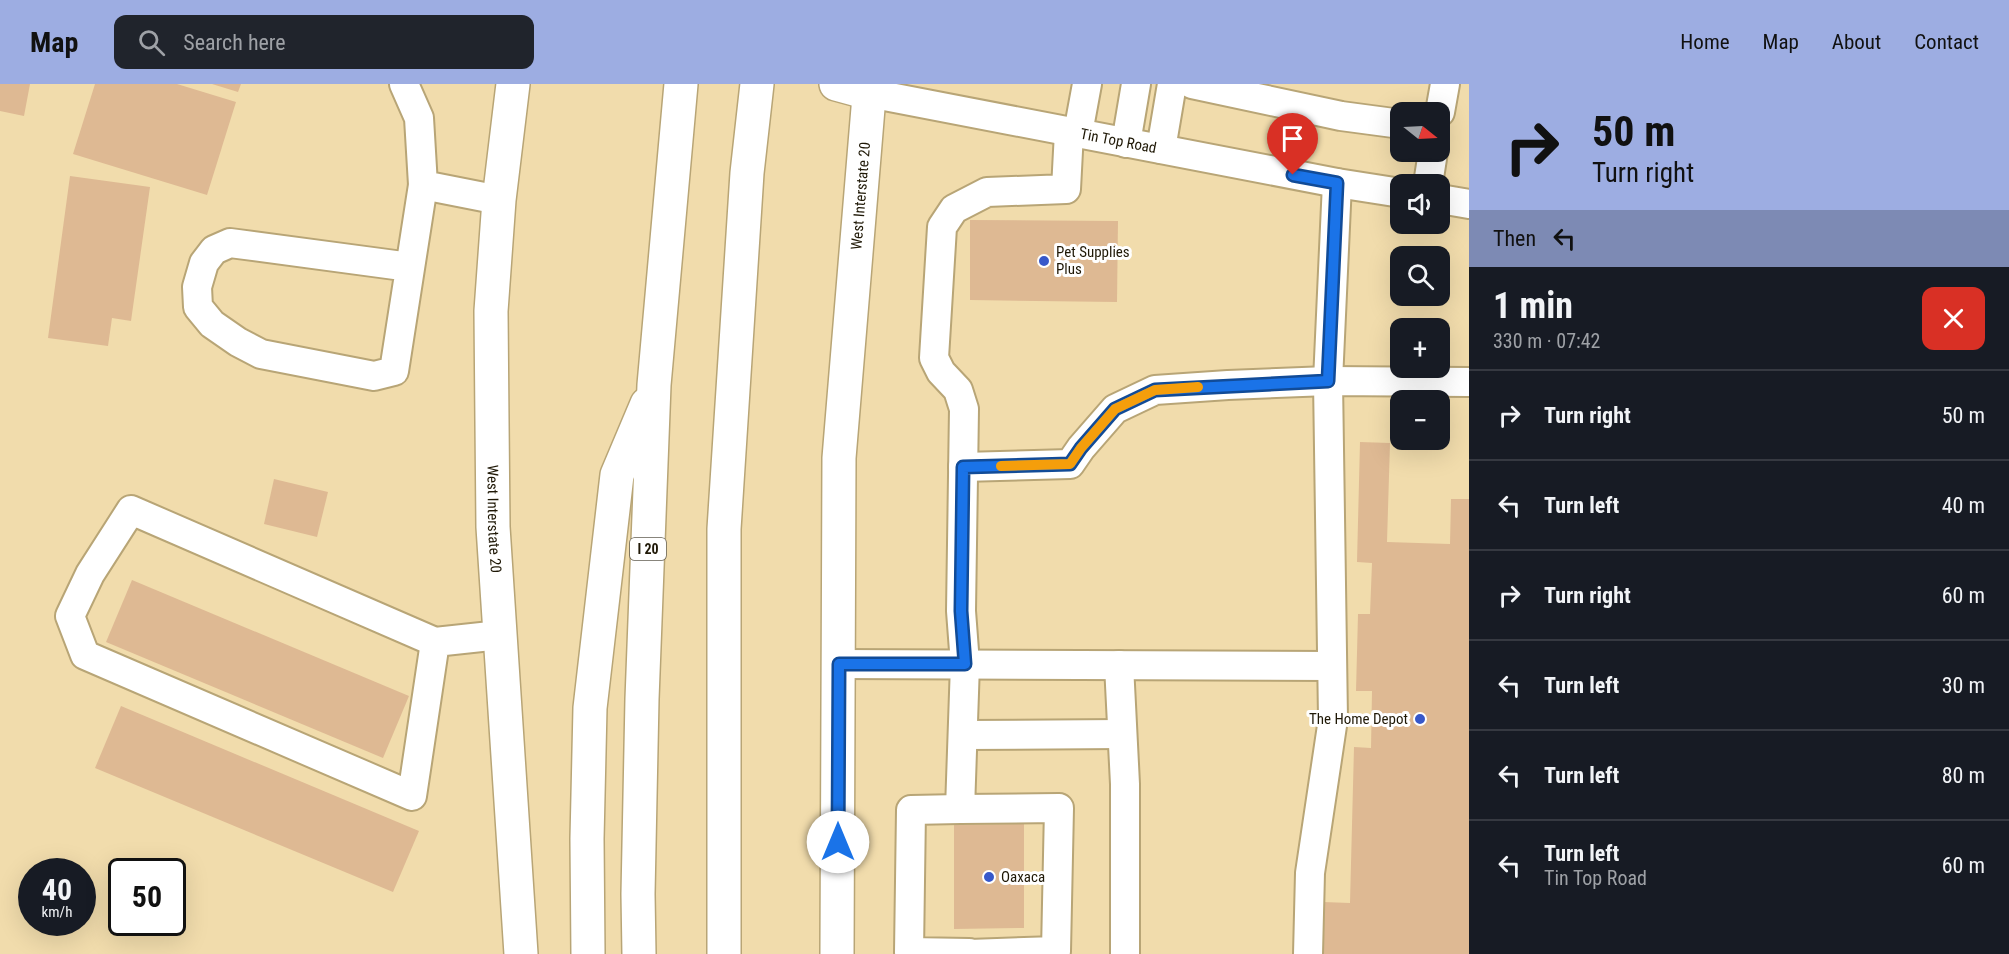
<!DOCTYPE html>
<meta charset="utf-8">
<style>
:root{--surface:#171b24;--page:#20242c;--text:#f1f3f6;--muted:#9ea1a6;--line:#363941;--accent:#9dade2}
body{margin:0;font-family:"Roboto Condensed",sans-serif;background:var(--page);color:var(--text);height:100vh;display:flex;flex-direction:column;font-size:22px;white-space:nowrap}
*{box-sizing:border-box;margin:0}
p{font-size:20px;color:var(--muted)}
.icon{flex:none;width:33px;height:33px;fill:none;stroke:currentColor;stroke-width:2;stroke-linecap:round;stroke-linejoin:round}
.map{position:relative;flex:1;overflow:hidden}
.panel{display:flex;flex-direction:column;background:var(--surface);width:540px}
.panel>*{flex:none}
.guide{background:#9dade2;color:#111;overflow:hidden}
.needle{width:39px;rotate:108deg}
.buttons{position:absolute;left:1390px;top:18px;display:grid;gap:12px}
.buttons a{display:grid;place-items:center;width:60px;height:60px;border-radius:12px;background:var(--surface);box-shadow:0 6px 24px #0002;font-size:30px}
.speed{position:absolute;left:18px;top:774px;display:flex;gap:12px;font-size:30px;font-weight:700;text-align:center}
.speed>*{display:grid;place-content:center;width:78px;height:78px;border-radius:50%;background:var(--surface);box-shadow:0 6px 24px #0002;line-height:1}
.speed small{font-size:15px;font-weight:400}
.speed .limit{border:3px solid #111;border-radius:9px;background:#fff;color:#111}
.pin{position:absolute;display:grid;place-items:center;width:51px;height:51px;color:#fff;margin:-62px -26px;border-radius:50% 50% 50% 0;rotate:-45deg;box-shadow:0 0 6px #0007}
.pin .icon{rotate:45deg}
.me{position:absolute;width:66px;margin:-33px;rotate:0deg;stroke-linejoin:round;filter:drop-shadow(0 0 4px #0008)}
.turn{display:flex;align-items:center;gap:21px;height:126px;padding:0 24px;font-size:27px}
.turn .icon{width:78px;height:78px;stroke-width:2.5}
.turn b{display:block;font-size:42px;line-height:51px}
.then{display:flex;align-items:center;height:57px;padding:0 24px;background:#0003;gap:12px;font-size:22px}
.round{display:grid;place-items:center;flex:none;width:63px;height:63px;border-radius:12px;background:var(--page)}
.overview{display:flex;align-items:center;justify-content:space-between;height:102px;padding:0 24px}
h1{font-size:36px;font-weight:700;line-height:45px}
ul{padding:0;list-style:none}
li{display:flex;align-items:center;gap:18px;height:90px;padding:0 24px;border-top:2px solid var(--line)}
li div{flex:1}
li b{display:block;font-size:22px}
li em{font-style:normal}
header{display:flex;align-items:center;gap:36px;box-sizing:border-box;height:84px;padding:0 30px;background:var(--accent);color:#111}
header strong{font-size:28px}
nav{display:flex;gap:33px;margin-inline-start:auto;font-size:21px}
.search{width:420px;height:54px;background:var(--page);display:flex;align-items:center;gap:15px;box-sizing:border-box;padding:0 21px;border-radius:12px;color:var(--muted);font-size:22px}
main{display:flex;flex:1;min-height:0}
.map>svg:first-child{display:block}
.building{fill:#deb993}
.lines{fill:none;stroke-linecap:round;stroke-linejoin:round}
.minor-casing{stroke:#b8a576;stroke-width:32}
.major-casing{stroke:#b8a576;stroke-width:36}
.highway-casing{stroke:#b8a576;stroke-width:36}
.minor{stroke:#fff;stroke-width:28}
.major{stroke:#fff;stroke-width:33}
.highway{stroke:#fff;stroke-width:33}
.route-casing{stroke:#114b97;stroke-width:15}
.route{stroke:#1a73e8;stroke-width:10}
.slow{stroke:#f59e0b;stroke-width:10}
.poi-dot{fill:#3758ca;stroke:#fff;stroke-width:2}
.labels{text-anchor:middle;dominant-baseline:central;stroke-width:6;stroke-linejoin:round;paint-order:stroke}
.shield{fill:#fff;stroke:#625d51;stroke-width:1.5}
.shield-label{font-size:14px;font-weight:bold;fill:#1f1806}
.street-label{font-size:15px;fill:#1f1806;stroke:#fff}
.poi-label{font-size:15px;fill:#1f1806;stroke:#fff;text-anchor:start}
</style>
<header>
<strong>Map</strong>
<div class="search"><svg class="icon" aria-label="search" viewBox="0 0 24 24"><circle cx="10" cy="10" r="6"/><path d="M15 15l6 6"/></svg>Search here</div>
<nav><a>Home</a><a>Map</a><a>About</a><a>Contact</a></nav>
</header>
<main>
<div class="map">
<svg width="1469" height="870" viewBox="0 0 1469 870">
<rect width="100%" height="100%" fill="#f1dcac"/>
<g class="building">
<polygon points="0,0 30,0 24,32 0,27"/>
<polygon points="95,0 177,0 236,18 207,111 73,70"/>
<polygon points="212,0 241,0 238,8"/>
<polygon points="70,92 150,103 131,237 112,234 108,262 48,254"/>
<polygon points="970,136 1118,137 1117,218 970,216"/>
<polygon points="1360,358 1390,359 1387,458 1450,460 1451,415 1469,415 1469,870 1322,870 1323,818 1350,819 1354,663 1371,664 1372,607 1356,607 1358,530 1370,530 1372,479 1357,478"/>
<polygon points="274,395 328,408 317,453 264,440"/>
<polygon points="132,496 409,612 383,674 106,558"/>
<polygon points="121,622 419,747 393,808 95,684"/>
<polygon points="1024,740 1024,844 954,845 954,741"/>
</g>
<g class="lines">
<g class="minor-casing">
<g id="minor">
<polyline points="404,0 419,34 423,101 499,116"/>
<polyline points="1192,0 1341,32 1401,40"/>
<path id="s1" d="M869 9 1337 99 1401 109"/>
<polyline points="1440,28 1445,0"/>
<polyline points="1078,49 1087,0"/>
<polyline points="1126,59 1136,0"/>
<polyline points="1161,65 1172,0"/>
<polyline points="1428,100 1433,68"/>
<polyline points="1440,115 1469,120"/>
<polyline points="410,183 230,159 214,166 204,179 197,203 198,223 212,240 238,258 261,270 374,292 394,287 423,101"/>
<polyline points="963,383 1070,380 1081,364 1115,325 1155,306 1228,301 1328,297 1469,298"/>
<polyline points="435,558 412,712 85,571 70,532 90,490 131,426 435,558 500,551"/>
<polyline points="839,580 1331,582"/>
<polyline points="1119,581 1125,700 1125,870"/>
<polyline points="963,651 1122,650"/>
<polyline points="960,725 911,726 909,868 969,869"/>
<polyline points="969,870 1056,867 1059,724 960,725 965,580 961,527 964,325 958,306 941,288 934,274 942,143 954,125 987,108 1066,105 1069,48"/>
<polyline points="1308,870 1310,789 1333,635 1328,297 1337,99"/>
</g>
</g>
<g class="major-casing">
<g id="major">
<path id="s2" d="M513 0 499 116 491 227 492 338 493 443 521 870"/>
<polyline points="836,0 869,9"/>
<path id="s3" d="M837 870 839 374 870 0"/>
</g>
</g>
<g class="highway-casing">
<g id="highway">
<polyline points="588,870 587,755 590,624 617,391 647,320"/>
<polyline points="639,870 638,810 642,615 654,301 681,0"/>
<polyline points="724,870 724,445 747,89 757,0"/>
</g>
</g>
<use href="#minor" class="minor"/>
<use href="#major" class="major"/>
<use href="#highway" class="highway"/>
</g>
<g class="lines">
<g class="route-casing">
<polyline id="route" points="838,758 839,580 965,580 961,527 963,383 1070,380 1081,364 1115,325 1155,306 1328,297 1337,99 1293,91"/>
</g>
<use href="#route" class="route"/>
<polyline class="slow" points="1001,382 1070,380 1081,364 1115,325 1155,306 1198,303"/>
</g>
<g class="poi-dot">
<circle cx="1044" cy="177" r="6"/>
<circle cx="1420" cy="635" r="6"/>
<circle cx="989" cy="793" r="6"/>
</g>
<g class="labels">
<rect class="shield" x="630" y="454" width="36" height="22" rx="4.5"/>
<g class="shield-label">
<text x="648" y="465">I 20</text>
</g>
<g class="street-label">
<text stroke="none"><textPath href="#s1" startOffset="254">Tin Top Road</textPath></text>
<text stroke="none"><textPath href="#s3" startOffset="759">West Interstate 20</textPath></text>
<text stroke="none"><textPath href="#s2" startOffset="436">West Interstate 20</textPath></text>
</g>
<g class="poi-label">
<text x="1056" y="168">Pet Supplies<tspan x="1056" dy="17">Plus</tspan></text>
<text x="1408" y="635" text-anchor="end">The Home Depot</text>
<text x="1001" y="793">Oaxaca</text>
</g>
</g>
</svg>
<div class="buttons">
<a><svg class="needle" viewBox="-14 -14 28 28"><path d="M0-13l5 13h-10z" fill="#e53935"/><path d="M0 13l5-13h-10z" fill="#9ea1a6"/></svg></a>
<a><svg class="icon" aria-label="sound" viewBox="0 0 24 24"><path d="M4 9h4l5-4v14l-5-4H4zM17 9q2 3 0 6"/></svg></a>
<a><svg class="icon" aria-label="search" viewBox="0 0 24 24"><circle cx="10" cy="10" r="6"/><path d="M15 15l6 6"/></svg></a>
<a>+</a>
<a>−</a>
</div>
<div class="speed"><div>40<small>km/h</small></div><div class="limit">50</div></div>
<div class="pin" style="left:1293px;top:91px;background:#d93025"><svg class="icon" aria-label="arrive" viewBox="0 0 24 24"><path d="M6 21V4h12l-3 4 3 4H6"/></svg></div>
<svg class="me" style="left:838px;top:758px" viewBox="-20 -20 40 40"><circle r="19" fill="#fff"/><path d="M0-13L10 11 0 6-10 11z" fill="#1a73e8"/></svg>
</div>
<section class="panel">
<div class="guide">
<div class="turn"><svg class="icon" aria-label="right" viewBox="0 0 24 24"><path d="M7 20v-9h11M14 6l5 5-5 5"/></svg><div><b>50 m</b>Turn right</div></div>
<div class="then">Then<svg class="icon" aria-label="left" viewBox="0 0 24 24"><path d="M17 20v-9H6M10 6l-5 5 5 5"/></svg></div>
</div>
<div class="overview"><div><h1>1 min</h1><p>330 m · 07:42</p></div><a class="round" style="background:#d93025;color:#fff"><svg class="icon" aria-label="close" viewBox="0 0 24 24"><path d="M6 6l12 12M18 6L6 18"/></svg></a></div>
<ul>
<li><svg class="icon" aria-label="right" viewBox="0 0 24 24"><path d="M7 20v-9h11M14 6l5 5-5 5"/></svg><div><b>Turn right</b></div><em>50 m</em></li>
<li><svg class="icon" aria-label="left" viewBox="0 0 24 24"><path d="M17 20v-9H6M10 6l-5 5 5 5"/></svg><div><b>Turn left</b></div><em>40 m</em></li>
<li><svg class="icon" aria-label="right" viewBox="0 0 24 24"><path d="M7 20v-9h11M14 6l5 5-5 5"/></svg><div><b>Turn right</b></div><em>60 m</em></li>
<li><svg class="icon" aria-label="left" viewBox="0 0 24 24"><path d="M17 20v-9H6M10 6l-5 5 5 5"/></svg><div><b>Turn left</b></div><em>30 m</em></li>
<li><svg class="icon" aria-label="left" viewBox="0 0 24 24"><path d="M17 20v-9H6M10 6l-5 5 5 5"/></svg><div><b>Turn left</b></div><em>80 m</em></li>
<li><svg class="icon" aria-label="left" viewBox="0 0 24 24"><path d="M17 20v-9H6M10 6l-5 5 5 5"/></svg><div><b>Turn left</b><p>Tin Top Road</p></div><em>60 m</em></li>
</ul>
</section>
</main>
